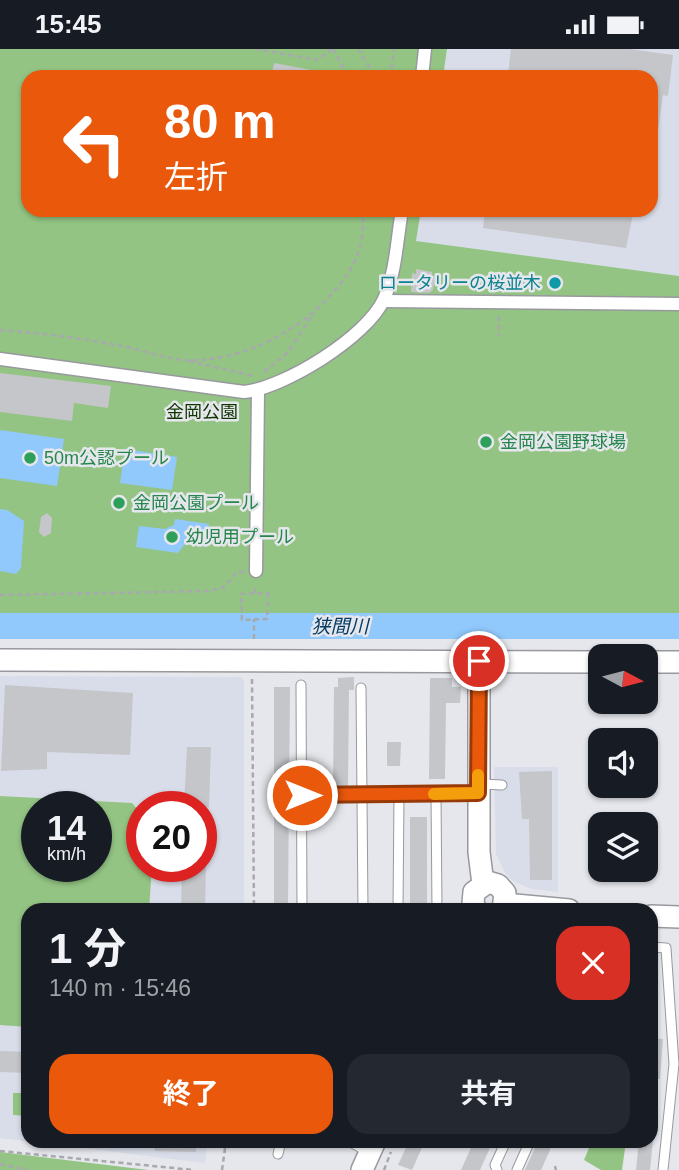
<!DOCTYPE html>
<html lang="ja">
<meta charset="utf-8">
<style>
:root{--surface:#171b24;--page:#242831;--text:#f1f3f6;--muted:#9ea1a6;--accent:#ea580c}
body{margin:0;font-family:Helvetica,"Noto Sans JP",sans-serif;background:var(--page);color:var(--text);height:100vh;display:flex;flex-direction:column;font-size:26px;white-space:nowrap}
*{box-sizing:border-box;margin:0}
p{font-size:23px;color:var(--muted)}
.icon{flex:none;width:38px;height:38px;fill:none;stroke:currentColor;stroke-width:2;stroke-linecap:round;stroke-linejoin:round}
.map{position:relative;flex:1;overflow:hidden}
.side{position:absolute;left:21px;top:854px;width:637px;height:245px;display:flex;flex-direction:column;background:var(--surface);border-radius:21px;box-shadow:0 2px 5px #0004}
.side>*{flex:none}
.banner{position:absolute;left:21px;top:21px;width:637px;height:147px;border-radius:21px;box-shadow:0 2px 5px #0004;background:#ea580c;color:#fff;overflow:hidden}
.needle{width:46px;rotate:97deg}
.buttons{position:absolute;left:588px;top:595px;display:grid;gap:14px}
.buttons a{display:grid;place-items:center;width:70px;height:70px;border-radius:14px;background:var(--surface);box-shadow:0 2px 5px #0004;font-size:35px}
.speed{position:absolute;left:21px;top:742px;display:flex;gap:14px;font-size:35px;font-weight:700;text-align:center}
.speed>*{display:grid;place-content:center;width:91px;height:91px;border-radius:50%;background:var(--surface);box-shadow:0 2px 5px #0004;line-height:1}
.speed small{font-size:18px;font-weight:400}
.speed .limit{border:10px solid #d22;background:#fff;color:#111}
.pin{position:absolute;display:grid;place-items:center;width:60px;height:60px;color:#fff;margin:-30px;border:4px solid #fff;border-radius:50%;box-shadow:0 2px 7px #0007}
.me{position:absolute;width:77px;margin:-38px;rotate:90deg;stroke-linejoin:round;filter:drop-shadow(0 0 5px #0008)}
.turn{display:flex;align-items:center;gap:24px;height:147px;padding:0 28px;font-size:32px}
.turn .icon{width:91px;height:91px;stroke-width:2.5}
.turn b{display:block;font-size:49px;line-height:60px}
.round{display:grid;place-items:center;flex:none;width:74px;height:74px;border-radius:21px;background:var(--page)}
.overview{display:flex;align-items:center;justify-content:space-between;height:119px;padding:0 28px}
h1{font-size:42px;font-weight:700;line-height:52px}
.button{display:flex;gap:14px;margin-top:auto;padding:14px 28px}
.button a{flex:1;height:80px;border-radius:21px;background:var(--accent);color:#fff;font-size:28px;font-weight:700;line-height:80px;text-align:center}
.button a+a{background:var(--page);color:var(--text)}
.status{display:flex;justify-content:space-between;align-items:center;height:49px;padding:0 35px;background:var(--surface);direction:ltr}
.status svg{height:19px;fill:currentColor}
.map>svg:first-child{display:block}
.built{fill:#d9dde9;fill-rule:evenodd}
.green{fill:#93c483;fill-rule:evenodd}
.water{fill:#91c9fd}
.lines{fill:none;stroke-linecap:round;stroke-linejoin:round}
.river{stroke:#91c9fd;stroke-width:26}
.building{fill:#c4c6ca}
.service-casing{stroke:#98999e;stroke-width:11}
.pedestrian-casing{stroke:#98999e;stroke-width:15}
.tertiary-casing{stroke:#98999e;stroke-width:24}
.path{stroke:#a8a9ad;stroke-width:2.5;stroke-dasharray:5 3.5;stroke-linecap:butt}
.service{stroke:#fff;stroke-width:9}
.pedestrian{stroke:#fff;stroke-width:12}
.tertiary{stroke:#fff;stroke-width:21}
.route-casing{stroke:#983908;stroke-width:18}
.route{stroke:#ea580c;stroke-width:12}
.slow{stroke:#f59e0b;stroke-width:12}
.culture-dot{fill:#0f9aa8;stroke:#e6e7ec;stroke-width:2.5}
.leisure-dot{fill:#2e9e5b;stroke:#e6e7ec;stroke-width:2.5}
.labels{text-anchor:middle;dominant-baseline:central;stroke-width:5;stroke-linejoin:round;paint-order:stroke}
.culture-label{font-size:18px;fill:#0d838f;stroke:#e6e7ec;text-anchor:end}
.park-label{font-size:18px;fill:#0f3400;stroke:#e6e7ec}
.leisure-label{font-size:18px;fill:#27864d;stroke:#e6e7ec;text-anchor:start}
.water-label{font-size:19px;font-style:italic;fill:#033b64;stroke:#e6e7ec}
</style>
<div class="status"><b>15:45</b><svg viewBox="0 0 49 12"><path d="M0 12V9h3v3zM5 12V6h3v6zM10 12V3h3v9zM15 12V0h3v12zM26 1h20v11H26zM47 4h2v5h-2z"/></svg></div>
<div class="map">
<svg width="679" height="1121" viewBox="0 0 679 1121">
<rect width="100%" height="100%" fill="#e6e7ec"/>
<g class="built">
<polygon points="447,0 679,0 679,227 416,192 421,161 651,161 651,28 443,28"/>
<path d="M0 627 241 628 244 631V861H28V1092H219V1098L207 1097 205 1114 0 1089ZM37 758H96V817H37ZM142 758H201V817H142Z"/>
<polygon points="494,718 558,718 558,843 531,840 513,832 505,824 496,805"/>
</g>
<g class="green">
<polygon points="0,0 447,0 443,28 28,28 28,161 421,161 416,192 679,227 679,564 0,565"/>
<path d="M0 747 132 754 142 766V817H152L149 861H28V978L0 976ZM37 758H96V817H37Z"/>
<polygon points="13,1044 28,1044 28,1067 13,1066"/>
<polygon points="592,1092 626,1092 622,1121 601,1121 584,1111"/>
<polygon points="0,1103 148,1121 0,1121"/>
</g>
<g class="water">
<polygon points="0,381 64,390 57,437 0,429"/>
<polygon points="125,400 177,408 172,441 120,434"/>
<polygon points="0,460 7,461 24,472 21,519 16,525 0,522"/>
<polygon points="175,470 209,475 206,498 185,495 178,504 136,498 139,477 165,480 174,476"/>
</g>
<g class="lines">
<polyline class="river" points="0,577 679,577"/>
</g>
<g class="building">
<polygon points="511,0 629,0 673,6 668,47 663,46 658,80 651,80 651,28 508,25"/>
<polygon points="274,14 317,22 317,28 271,28"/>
<polygon points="485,161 631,161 633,165 626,199 483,179"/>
<polygon points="416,220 432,223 432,227 435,228 433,241 429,244 411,243 412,224 416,225"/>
<polygon points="0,324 111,337 108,359 74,354 72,372 0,363"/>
<polygon points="47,464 52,469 51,484 44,488 39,483 41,468"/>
<polygon points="354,628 354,641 349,641 348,738 333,739 334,638 338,638 338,629"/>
<polygon points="430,629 452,629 452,638 461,638 460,654 446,654 445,730 429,730"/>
<polygon points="5,636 133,644 130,706 47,703 47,720 1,722"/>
<polygon points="274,638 290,638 288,855 274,855"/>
<polygon points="387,693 401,693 400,717 387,717"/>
<polygon points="187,698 211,698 209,758 184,758"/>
<polygon points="552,722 552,831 530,831 529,770 522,770 519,723"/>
<rect x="410" y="768" width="17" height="93"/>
<polygon points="182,817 206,817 205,861 181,861"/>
<polygon points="651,989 663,990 660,1030 651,1030"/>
<polygon points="0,1002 28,1003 28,1024 0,1023"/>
<polygon points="155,1092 196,1092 196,1103 155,1102"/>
<polygon points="409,1092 425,1092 412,1121 398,1116"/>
<polygon points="474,1092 493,1092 480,1121 461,1121"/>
<polygon points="538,1092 554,1092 541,1121 525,1121"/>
<polygon points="639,1092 653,1092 650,1121 636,1121"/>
</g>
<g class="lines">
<g class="service-casing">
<g id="service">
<polyline points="301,636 302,861"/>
<polyline points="361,639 363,861"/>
<polyline points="480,735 502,736"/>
<polyline points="436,745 437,861"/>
<polyline points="302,746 478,744"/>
<polyline points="398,861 399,745"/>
<polyline points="651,898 666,899 674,1015 663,1121"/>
<polyline points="349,1092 370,1104"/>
<polyline points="390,1092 397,1092"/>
<polyline points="278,1105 281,1092"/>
<polyline points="497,1121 495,1116 506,1092"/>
<polyline points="517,1121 530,1092"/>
</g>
</g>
<g class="pedestrian-casing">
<g id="pedestrian">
<polyline points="422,28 425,0"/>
<polyline points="384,252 679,255"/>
<path d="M0 310 244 343C284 339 367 288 384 250 396 223 397 190 402 161"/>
<polyline points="256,522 258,342"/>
</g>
</g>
<g class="tertiary-casing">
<g id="tertiary">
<polyline points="0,611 600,613"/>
<polyline points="479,612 479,803 483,835"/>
<polyline points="646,613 679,613"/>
<polyline points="506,855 569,861"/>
<polyline points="476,861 473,854 474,843 488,833 498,836 505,844 503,861"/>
<polyline points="651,867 679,868"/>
<polyline points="362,1121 375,1092"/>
</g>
</g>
<g class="path">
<polyline points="255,0 317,11 332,0"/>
<polyline points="333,0 348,28"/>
<polyline points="358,0 376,28"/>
<polyline points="378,28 391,23 394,0"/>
<polyline points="499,267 499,287"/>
<path d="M0 281C40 284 81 289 121 297 142 301 163 309 184 311 232 314 290 288 323 254 352 224 365 204 363 161"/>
<polyline points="189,312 254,327"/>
<polyline points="264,323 288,303 314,264"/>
<polyline points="270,489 281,489"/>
<polyline points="255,544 255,536"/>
<polygon points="268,544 267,570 242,571 241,545"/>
<polyline points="0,546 210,542 224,538 237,523 245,523"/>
<polyline points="254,590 254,570"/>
<polyline points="252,630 254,861"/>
<polyline points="0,1102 194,1121"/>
<polyline points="0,1115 28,1121"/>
<polyline points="555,1117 556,1121"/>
<polyline points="222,1121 226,1092"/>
<polyline points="384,1121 391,1103"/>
</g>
<use href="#service" class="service"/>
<use href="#pedestrian" class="pedestrian"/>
<use href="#tertiary" class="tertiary"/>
</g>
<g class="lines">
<g class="route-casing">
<polyline id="route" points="302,746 478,744 479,612"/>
</g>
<use href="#route" class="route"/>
<polyline class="slow" points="434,745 478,744 478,726"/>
</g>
<circle class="culture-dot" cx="555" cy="234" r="7"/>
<g class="leisure-dot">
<circle cx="486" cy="393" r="7"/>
<circle cx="30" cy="409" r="7"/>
<circle cx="119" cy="454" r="7"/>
<circle cx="172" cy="488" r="7"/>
</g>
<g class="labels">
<g class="culture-label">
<text x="541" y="234">ロータリーの桜並木</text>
</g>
<g class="park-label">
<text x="202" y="363">金岡公園</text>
</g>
<g class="leisure-label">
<text x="500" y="393">金岡公園野球場</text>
<text x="44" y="409">50m公認プール</text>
<text x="133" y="454">金岡公園プール</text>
<text x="186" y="488">幼児用プール</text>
</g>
<g class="water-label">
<text x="340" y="577">狭間川</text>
</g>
</g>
</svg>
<div class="buttons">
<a><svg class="needle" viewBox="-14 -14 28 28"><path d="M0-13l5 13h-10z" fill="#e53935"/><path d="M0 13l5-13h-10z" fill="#9ea1a6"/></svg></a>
<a><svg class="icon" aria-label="sound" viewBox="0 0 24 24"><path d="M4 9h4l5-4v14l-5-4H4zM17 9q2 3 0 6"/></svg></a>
<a><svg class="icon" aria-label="layers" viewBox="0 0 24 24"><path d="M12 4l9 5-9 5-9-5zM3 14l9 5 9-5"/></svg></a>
</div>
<div class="speed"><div>14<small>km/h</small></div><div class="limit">20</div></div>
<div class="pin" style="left:479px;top:612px;background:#d93025"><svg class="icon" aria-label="arrive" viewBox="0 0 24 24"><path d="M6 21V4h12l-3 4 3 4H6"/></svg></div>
<svg class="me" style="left:302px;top:746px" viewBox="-20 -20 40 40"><circle r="17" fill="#ea580c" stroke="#fff" stroke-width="3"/><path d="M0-11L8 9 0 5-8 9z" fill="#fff"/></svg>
<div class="banner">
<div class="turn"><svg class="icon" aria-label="left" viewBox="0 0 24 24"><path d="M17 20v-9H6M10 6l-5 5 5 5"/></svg><div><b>80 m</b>左折</div></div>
</div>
<section class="side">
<div class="overview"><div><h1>1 分</h1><p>140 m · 15:46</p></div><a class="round" style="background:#d93025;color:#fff"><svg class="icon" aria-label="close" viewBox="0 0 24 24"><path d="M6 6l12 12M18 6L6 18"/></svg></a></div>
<div class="button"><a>終了</a><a>共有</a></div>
</section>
</div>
